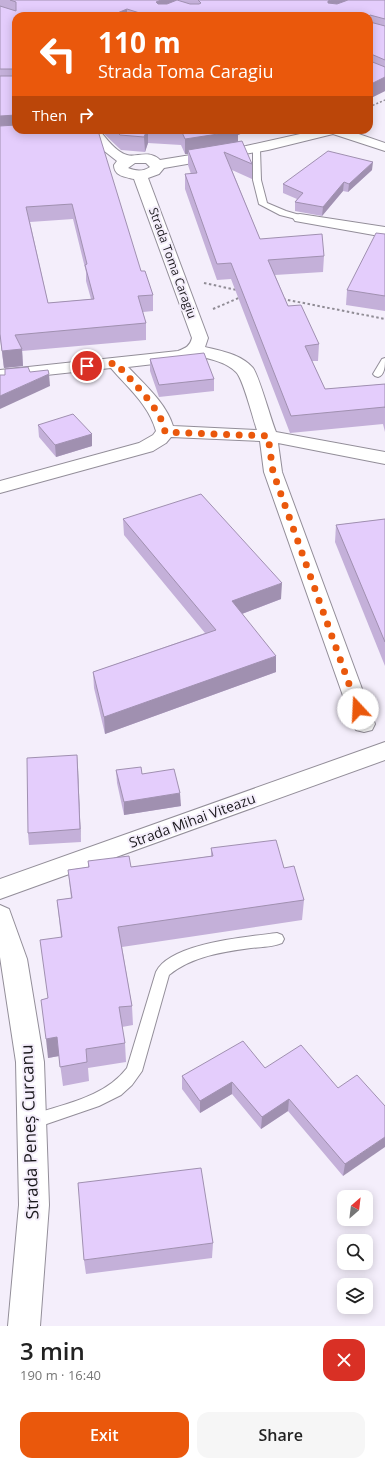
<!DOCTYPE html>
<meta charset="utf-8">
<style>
:root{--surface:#fff;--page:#f6f6f6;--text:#222;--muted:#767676;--accent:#ea580c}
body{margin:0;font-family:"Open Sans",sans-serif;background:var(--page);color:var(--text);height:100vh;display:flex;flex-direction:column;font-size:15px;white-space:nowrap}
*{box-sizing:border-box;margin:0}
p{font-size:13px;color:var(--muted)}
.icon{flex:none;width:22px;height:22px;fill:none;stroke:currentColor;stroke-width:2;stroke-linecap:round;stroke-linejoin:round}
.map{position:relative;height:1326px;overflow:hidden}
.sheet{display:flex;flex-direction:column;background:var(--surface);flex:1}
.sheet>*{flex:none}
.hud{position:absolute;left:12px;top:12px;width:361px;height:122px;border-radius:12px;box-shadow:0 2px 10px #0003;background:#ea580c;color:#fff;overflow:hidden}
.needle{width:26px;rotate:28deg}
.tools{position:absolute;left:337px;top:1190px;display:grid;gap:8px}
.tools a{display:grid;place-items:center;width:36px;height:36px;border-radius:8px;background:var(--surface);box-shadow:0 2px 10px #0003;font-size:20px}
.pin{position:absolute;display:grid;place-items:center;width:34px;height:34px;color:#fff;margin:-17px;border:2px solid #fff;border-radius:50%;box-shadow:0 1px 4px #0007}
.me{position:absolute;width:44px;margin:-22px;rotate:340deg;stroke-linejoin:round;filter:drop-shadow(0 0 3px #0008)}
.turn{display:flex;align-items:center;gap:14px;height:84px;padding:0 20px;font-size:18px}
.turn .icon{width:52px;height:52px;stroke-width:2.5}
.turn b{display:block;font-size:28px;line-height:34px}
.then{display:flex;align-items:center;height:38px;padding:0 20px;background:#0003;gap:8px;font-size:15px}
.round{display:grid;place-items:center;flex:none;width:42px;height:42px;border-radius:12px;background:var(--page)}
.summary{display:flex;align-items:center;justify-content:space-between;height:68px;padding:0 20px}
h1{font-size:24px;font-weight:600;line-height:30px}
.button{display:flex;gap:8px;margin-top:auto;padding:8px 20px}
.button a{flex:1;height:46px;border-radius:12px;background:var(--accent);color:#fff;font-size:16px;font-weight:600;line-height:46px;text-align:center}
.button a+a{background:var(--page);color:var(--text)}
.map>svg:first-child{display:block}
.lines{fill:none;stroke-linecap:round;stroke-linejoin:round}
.service-casing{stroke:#938e99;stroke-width:2}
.minor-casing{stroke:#938e99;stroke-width:2}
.path-far1{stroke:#908c95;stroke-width:1.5;stroke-dasharray:2 2;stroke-linecap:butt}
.path{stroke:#908c95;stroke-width:2;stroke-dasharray:2.5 2.5;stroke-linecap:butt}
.service{fill:#fff;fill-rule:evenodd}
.minor{fill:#fff;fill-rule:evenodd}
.wall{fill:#c4b0d9;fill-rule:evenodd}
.shaded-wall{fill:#a090b0}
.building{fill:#e4cdfc;stroke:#a090b0;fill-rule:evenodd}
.route{stroke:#ea580c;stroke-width:7;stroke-dasharray:0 12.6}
.labels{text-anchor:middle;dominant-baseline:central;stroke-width:4;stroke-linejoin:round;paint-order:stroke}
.far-street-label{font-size:12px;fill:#1a181c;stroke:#f4eefb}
.street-label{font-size:14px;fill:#1a181c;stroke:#f4eefb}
.near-street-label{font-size:17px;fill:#1a181c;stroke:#f4eefb}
</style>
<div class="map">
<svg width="385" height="1326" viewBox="0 0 385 1326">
<rect width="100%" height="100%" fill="#f4eefb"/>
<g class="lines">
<g class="service-casing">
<g id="service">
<polygon points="253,147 259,147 260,149 261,180 267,203 286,211 303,216 303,220 300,220 280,215 259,204 253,180"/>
<path d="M385 358C385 365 385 375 378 377L375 376 373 374 382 359Z"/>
<path d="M277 933 282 935 284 939 282 943C272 947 261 947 251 948 222 952 193 956 169 975L142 1071 132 1085 121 1095 99 1106 32 1129 26 1127 24 1122 26 1117C61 1104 103 1099 127 1068L156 972C170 943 247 937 277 933Z"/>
</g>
</g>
<g class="minor-casing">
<g id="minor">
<path d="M85 130H99C106 138 116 152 127 155 136 158 148 149 160 160L246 146 318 130H347L385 143V151L333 134 268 150 164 168 159 174 148 178 208 338 205 347C221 351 241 354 253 368 259 376 271 420 276 432L385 452V464L278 443 282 472 375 724 372 730 364 732 356 730 353 724 264 472 260 441 171 437 166 443 153 451 0 493V481L139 443 153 435 156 431C149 405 128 388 111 368L0 380V370L178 351C186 348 190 346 192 338L134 179C125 177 114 176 114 165L117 161 103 150ZM135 163H146L150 167C143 172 135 171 128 168ZM197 356C211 359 226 362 236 372 243 378 253 419 257 430L173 426C166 403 144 384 128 367L180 361Z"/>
<polygon points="300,214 385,227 385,237 295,221 293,218 295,215"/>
<polygon points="385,742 385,760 0,899 0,879"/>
<polygon points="0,905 9,909 27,959 44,1062 49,1205 40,1326 8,1326 19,1205 16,1062 0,957"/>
</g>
</g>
<polyline class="path-far1" points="369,107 385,100"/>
<g class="path">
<polyline points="204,283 237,290"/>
<polyline points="283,299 385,319"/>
<polyline points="213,309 241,297"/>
</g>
<use href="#service" class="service"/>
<use href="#minor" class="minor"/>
</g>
<g class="wall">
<path d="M0 0H385V91L369 99V16H16V130L141 271 153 295V311L143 312 146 323V340L22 351 23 366 4 368 0 338ZM73 219 86 272V281L91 299 48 303 30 222Z"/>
<polygon points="100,130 250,130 238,135 238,142 252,164 252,179 232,170 260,239 324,256 323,272 275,275 288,306 319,344 318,361 312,361 325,389 385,384 385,432 383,424 290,433 231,279 217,280 185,189 185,174 191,174 188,165 188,154 185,154 181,145 148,143 145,152 121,150"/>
<polygon points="372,170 348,192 343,191 322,216 295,211 295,202 297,199 283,193 283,184"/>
<polygon points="385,234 385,311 346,305 347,290"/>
<polygon points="150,359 214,379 214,391 159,397 150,371"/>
<polygon points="38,425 92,434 92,446 56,457 39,437"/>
<polygon points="123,519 281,599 242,614 276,672 105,734 94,688 93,672 205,633 124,535"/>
<polygon points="385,519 385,666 335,542 336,525"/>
<polygon points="77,755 81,842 29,845 28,833"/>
<polygon points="116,770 142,774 181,806 124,815 117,783"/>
<polygon points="211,848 284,868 304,900 302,920 122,947 132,1006 133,1025 122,1027 125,1043 126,1062 88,1068 89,1081 63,1086 59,1056 48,1058 48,998 61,937 57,900 71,898 68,870 88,867 88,861 131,867 211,856"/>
<polygon points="265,1068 338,1088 385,1106 343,1176 288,1111 261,1129 232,1094 200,1113 182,1089 182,1076"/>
<polygon points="213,1243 212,1258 86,1274 84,1260"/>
</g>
<g class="shaded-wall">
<polygon points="161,0 177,0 157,16 156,2"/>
<polygon points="331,0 362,0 327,16 328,1"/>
<polygon points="127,9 127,16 110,16"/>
<polygon points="371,54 370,69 369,69 369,56"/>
<polygon points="385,77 385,91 369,99 369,85"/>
<polygon points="16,115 16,130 0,131 0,116"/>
<polygon points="147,130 148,130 148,143 145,152 144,137"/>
<polygon points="234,130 250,130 238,135 238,146 188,150 188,154 185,154 185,139"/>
<polygon points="373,162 372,170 348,192 349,184"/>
<polygon points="344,182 343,191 322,216 323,207"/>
<polygon points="22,349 23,366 4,368 2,351"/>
<polygon points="49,374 50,386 0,409 0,396"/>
<polygon points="92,434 92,446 56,457 55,445"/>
<polygon points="282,583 281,599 231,618 232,601"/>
<polygon points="276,656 276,672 105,734 104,717"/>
<polygon points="77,755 78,768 81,842 80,829"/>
<polygon points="180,793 181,806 124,815 124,802"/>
<polygon points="57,1037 59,1056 48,1058 46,1039"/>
<polygon points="232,1082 232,1094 200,1113 200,1101"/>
<polygon points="289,1099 288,1111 261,1129 262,1117"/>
<polygon points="385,1137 385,1147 343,1176 345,1164"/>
</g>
<g class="building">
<polygon points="10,0 161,0 156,2 158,4 167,4 177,0 190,4 199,4 201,3 198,0 331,0 328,1 328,3 337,4 348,0 385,0 385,19 370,15 369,16 149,16 127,9 110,16 16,16 16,70 15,69 0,69 0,6 16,11 16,2"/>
<polygon points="369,18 370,22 385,26 385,60 371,54 369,56"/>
<polygon points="369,58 370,61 385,67 385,77 369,85"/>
<polygon points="16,74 16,115 0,116 0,76 16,76"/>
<path d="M16 125V130H96L99 134 141 271H145L153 295 138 296 146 323 15 335 22 349 2 351 0 334V126ZM72 204 87 264 85 265 94 299 48 303 26 207Z"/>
<polygon points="115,130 147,130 144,137 120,135"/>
<polygon points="181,130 238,130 238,131 185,139"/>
<polygon points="242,141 252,164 224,152 260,239 322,234 324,256 268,260 288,306 301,305 319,344 305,346 325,389 385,384 385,408 385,407 291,416 231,263 217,264 185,174 197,173 188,150"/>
<polygon points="328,151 373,162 349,184 344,182 323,207 295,202 303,193 283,184"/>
<polygon points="376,233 385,234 385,296 347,290"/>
<polygon points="204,353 214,379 159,385 150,359"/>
<polygon points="28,367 30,372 48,370 49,374 0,396 0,375 5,375 5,369"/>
<polygon points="73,414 92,434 55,445 38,425"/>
<polygon points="201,494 282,583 232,601 276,656 104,717 93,672 216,630 123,519"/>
<polygon points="385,519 385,642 336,525"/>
<polygon points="77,755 80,829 28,833 27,758"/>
<polygon points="141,767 142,774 174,769 180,793 124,802 116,770"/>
<polygon points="276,840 284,868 294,866 304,900 118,927 132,1006 119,1007 125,1043 86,1049 87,1062 60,1067 57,1037 46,1039 41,1000 48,998 40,940 62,937 57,900 72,898 68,870 89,867 88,861 129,856 131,867 213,856 211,848"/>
<polygon points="243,1041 265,1068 301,1045 338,1088 357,1075 385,1106 385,1137 345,1164 289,1099 262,1117 232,1082 200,1101 182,1076"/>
<polygon points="201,1168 213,1243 84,1260 78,1183"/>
</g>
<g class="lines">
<path class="route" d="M87 366 116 363C131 381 162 409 165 432L268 436 273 472 358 709"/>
</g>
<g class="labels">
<g class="far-street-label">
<text transform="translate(173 263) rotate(70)">Strada Toma Caragiu</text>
</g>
<g class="street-label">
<text transform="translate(192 820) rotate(-20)">Strada Mihai Viteazu</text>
</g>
<g class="near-street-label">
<text transform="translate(29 1132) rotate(-92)">Strada Peneș Curcanu</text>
</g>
</g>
</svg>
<div class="tools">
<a><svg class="needle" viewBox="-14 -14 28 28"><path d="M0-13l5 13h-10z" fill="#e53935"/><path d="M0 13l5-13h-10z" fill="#767676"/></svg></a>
<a><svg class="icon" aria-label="search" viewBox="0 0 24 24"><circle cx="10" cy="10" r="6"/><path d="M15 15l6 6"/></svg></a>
<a><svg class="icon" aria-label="layers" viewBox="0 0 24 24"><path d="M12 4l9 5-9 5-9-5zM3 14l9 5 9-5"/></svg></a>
</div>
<div class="pin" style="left:87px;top:366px;background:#d93025"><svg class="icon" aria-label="arrive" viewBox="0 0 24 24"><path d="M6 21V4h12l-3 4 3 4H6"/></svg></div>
<svg class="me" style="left:358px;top:709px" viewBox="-20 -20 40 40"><circle r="19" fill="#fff"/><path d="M0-13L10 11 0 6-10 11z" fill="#ea580c"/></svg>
<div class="hud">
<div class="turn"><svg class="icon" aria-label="left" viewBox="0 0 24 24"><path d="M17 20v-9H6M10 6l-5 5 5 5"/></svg><div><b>110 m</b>Strada Toma Caragiu</div></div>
<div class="then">Then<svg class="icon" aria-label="right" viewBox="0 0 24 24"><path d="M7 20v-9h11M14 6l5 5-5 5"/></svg></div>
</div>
</div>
<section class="sheet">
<div class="summary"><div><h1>3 min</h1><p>190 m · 16:40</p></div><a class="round" style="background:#d93025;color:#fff"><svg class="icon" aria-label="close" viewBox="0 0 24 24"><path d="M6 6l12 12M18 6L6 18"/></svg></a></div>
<div class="button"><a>Exit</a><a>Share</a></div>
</section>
